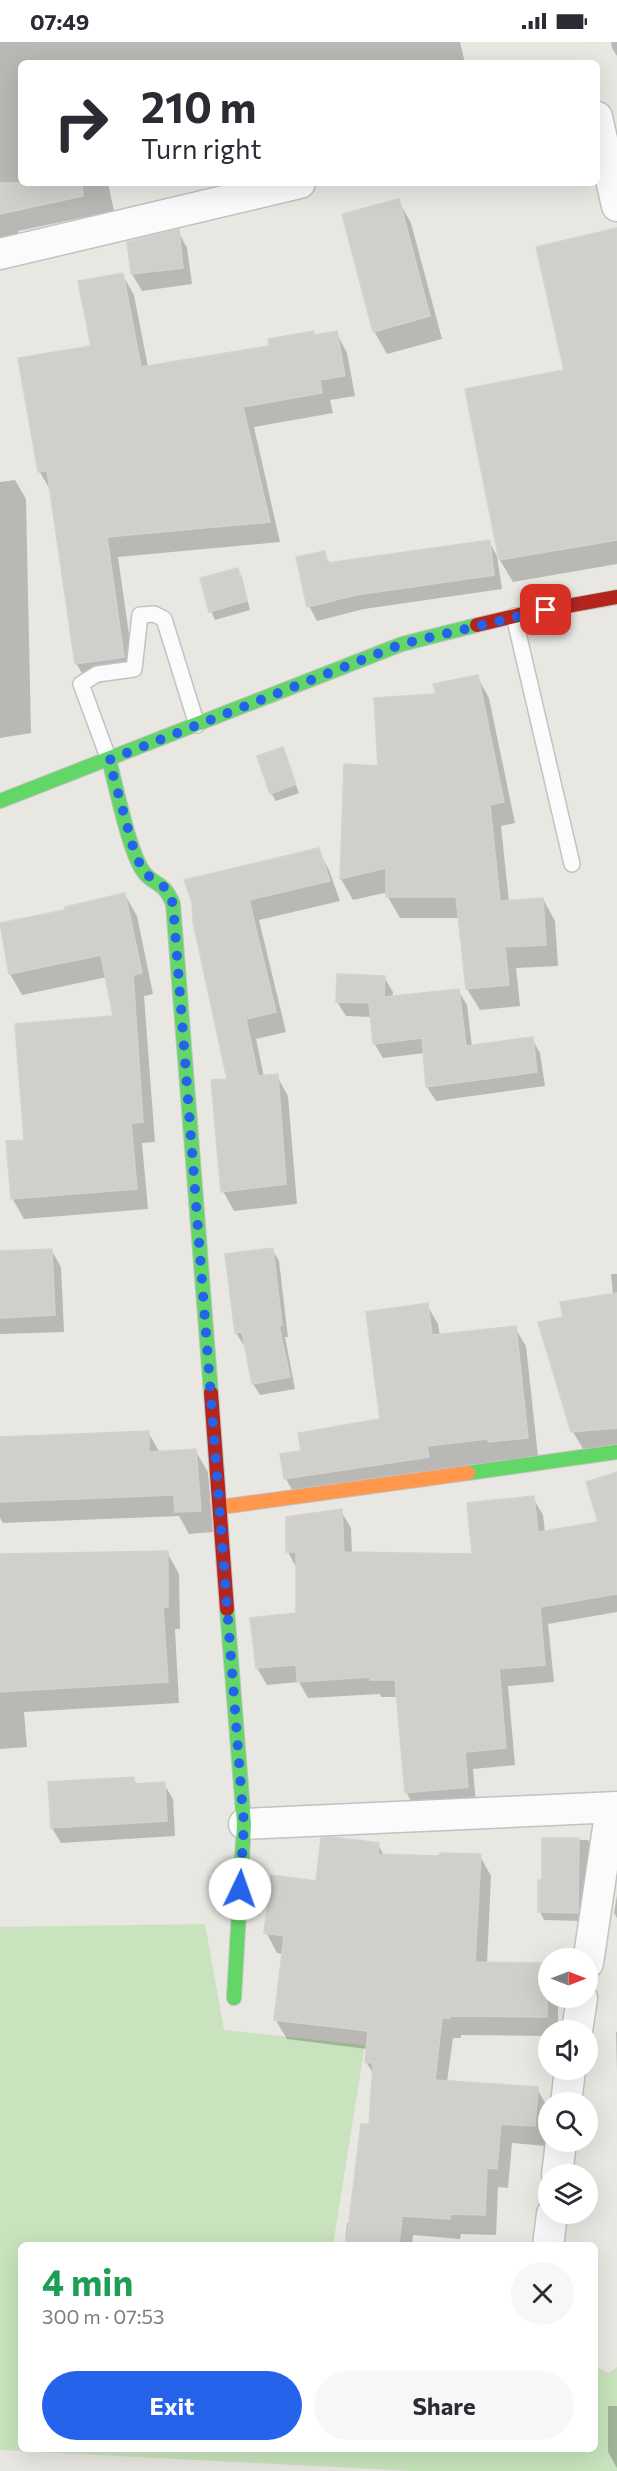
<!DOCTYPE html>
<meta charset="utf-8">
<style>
:root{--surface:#fff;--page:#f7f7f7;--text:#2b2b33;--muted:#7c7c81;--accent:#2563eb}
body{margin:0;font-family:Commissioner,sans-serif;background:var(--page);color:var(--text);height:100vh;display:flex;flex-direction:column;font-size:22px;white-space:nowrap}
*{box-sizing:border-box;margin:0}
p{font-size:20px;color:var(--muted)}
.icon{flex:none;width:33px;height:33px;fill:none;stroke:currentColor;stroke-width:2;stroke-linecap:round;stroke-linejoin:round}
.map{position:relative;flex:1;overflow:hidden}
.sheet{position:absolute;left:18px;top:2200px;width:580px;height:210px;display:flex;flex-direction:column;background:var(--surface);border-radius:9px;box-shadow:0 6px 24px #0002}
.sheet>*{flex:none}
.hud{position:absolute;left:18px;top:18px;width:582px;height:126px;border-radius:9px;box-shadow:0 6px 24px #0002;background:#fff;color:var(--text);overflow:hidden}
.needle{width:39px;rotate:90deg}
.fabs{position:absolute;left:538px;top:1906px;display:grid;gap:12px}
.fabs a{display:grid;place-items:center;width:60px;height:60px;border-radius:50%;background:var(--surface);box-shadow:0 6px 24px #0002;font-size:30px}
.pin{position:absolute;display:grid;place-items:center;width:51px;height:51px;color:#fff;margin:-26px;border-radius:12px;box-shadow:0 3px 9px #0006}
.me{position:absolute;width:66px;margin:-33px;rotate:3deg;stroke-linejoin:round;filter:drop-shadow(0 0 4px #0008)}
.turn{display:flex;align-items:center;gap:21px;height:126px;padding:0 24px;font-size:27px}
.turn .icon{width:78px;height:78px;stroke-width:2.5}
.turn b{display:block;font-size:42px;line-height:51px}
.round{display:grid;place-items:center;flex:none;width:63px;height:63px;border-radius:32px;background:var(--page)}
.overview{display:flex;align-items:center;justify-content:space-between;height:102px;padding:0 24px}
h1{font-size:36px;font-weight:700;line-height:45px;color:#1e9e55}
.primary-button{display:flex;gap:12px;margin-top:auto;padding:12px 24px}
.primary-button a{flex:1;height:69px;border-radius:36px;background:var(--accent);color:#fff;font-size:24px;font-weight:700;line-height:69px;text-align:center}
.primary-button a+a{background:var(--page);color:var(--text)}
.status{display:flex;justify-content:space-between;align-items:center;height:42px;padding:0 30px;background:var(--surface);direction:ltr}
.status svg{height:16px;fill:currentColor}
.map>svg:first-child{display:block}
.green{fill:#c8e3bd}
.shadow{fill:#0003}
.building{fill:#d0cfcb;stroke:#d4d2ce;stroke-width:1.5}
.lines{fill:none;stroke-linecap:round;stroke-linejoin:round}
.lane-casing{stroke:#c3c2c2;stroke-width:18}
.street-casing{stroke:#c3c2c2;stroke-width:33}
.fast-casing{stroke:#c3c2c2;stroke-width:16}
.slow-casing{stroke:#c3c2c2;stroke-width:16}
.jam-casing{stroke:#c3c2c2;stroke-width:16}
.lane{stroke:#fcfbfb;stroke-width:15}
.street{stroke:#fcfbfb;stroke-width:30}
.fast{stroke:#63d668;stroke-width:14}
.slow{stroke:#ff974d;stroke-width:14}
.jam{stroke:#b3261e;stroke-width:14}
.route{stroke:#2563eb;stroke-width:10;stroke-dasharray:0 18}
</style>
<div class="status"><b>07:49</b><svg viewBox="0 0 49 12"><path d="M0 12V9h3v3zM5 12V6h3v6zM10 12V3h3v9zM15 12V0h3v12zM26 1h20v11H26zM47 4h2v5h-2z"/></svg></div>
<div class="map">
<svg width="617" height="2429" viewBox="0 0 617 2429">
<rect width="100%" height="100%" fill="#e9e7e2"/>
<polygon class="green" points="205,1882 224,1988 365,2003 333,2203 21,2204 21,2408 596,2408 596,2325 609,2331 617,2325 617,2429 413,2429 0,2408 0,1885"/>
<g class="shadow">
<polygon points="0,0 460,0 465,21 21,21 21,141 108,141 114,169 18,189 19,198 0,200"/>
<polygon points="611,0 617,0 617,14 612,6"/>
<polygon points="398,158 411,181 442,297 387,312 374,289"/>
<polygon points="178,189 187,206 192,242 142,249 132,232 128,201"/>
<polygon points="617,191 617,522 513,540 500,518"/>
<polygon points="122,232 134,253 148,325 271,305 336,290 347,311 355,354 330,358 333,371 254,385 280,500 118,515 135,635 88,642 76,621 51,449 39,429"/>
<polygon points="15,438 26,457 31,691 0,696 0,440"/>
<polygon points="489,499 497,514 502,547 364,567 317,579 309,564 324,511 330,522"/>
<polygon points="237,527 242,536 250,568 215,578 211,569"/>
<polygon points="477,634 489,656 515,781 501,784 509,860 543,857 555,879 558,924 516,926 520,964 480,968 467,947 460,876 400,876 388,855 388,850 353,858 341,837 379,726 437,653"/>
<polygon points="282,707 299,751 276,759 271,751"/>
<polygon points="318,808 329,828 340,859 259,878 286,990 256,997 264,1035 277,1034 288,1054 297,1162 234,1169 223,1149 229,1038 195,880"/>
<polygon points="125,853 137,874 153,952 144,954 155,1100 142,1101 148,1167 24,1177 12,1156 25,1099 115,976 107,935 22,953 10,932 0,882 67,869"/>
<polygon points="384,935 393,950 392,956 458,948 467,963 472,1005 532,997 540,1011 545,1044 436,1059 427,1045 425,1011 383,1016 374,1001 372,975 346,974 337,960"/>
<polygon points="272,1207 279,1219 288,1295 285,1295 295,1347 260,1353 253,1342 246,1302 243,1302 236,1291 226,1213"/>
<polygon points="52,1209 61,1225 64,1290 0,1292 0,1211"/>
<polygon points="611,1232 617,1232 617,1407 585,1410 573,1390 564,1276 613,1253"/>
<polygon points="427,1263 438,1282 440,1294 515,1286 526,1304 538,1414 296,1455 286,1437 282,1413 303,1410 382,1378"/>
<polygon points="148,1390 160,1411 195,1408 208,1430 213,1490 189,1492 179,1474 3,1481 0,1476 0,1396"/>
<polygon points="617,1432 617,1637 617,1570 548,1582 554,1640 508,1644 515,1723 473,1727 476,1762 416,1767 406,1750 398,1655 381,1655 380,1652 308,1656 299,1640 267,1643 257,1626 252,1577 297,1573 297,1527 288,1510 341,1469 351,1486 352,1512 474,1513 533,1456 543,1473 545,1490 600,1481"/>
<polygon points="167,1510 179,1532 180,1587 175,1587 179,1661 24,1670 27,1705 0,1707 0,1513"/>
<polygon points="133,1736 137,1743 164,1742 173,1757 175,1794 61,1801 52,1786"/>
<polygon points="544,1797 588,1798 593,1806 582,1879 544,1878 540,1870 540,1840 544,1840"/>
<polygon points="378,1803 384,1813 441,1816 480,1814 491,1834 487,1922 547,1922 549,1926 549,1956 558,1956 558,1989 549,1989 549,1994 461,1993 461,1996 453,1996 447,2040 537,2047 549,2067 546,2104 512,2101 508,2146 498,2145 496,2193 461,2192 460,2197 413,2193 412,2204 345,2204 347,2181 351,2181 370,2084 374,2033 366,2020 367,2007 287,1997 275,1977 283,1912 277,1911 266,1890 317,1841"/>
<polygon points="617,1853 617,1876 614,1871"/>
<polygon points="616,1990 617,1990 617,2030"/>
<polygon points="608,2364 617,2364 617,2426 608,2410"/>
</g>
<g class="building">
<polygon points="0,141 82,141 83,154 0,172"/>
<polygon points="399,157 430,274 373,290 342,172"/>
<polygon points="617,186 617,498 499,518 465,347 564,328 536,205"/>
<polygon points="179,187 183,226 131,232 127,200"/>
<polygon points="123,231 141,325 269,304 268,297 313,289 314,293 337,289 345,334 320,338 322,351 243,365 270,480 107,495 124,615 75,622 47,429 38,430 18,316 91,304 78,239"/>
<polygon points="490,498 494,533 356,553 307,565 296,515 325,509 327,521"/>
<polygon points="238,526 247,559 209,570 200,536"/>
<polygon points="478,633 504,760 490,763 500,859 543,856 546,903 505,905 509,943 466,947 456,855 386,855 386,826 340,837 344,722 378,724 374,656 436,652 433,642"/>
<polygon points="283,705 296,742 270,752 257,714"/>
<polygon points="319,806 330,839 249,858 276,970 246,977 258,1034 278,1032 286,1142 221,1150 211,1038 227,1037 193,880 192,860 184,838"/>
<polygon points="125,851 142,931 133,933 143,1080 131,1081 137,1147 11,1157 6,1099 24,1098 15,982 113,974 101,913 9,932 0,881 65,868 65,865"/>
<polygon points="337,932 385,934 384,955 459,947 466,1004 533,995 537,1030 426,1045 422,996 373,1002 369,961 336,960"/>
<polygon points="273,1206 282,1283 279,1284 290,1335 252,1342 242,1290 235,1291 225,1212"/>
<polygon points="52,1207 55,1273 0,1276 0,1209"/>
<polygon points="617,1251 617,1386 571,1390 538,1280 563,1275 560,1260"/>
<polygon points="428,1261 432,1293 516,1284 528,1396 488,1400 488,1397 427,1404 429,1415 284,1437 280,1412 301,1409 298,1391 380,1377 366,1270"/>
<polygon points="149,1389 149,1410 196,1407 201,1469 175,1470 174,1453 0,1460 0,1395"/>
<polygon points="617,1430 617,1552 540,1565 545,1623 499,1627 506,1706 465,1710 468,1745 405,1751 395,1638 370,1638 370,1635 297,1640 296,1623 256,1626 250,1576 296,1571 296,1510 286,1510 286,1475 342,1467 344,1510 472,1512 467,1461 534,1454 538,1490 598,1480 586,1440"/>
<polygon points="168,1509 168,1565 163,1565 168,1640 0,1650 0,1512"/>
<polygon points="134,1735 134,1742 165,1740 167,1779 51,1786 48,1740"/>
<polygon points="332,1795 379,1801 378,1812 439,1814 440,1811 481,1812 475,1920 548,1921 547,1975 450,1974 450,1976 442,1976 435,2038 538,2045 535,2084 501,2082 497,2127 487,2126 485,2173 450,2172 450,2177 402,2174 399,2204 346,2204 361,2082 369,2082 373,2021 365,2020 368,1989 274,1978 284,1894 264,1891 271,1833 316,1839 321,1796"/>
<polygon points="542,1796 579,1796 578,1871 538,1870 538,1838 542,1838"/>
</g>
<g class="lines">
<g class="lane-casing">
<g id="lane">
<polyline points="514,574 572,822"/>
<polyline points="109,718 81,642 97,632 134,627 140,573 154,572 164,577 197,683"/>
</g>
</g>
<g class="street-casing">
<g id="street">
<polyline points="597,75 617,164"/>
<polyline points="0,212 300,141"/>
<polyline points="244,1782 617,1765"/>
<polyline points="588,1921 611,1766"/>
<polyline points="577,1989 582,1956"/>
<polyline points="566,2061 570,2028"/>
<polyline points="557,2133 561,2100"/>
<polyline points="548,2204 552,2172"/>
</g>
</g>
<g class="fast-casing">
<g id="fast">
<path d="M109 718C116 744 129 809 143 829 153 844 163 837 173 862L211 1351"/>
<polyline points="0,759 402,602 477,583"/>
<polyline points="468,1431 617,1410"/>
<polyline points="227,1567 244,1782 234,1956"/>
</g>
</g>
<g class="slow-casing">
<polyline id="slow" points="221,1465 468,1431"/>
</g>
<g class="jam-casing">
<g id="jam">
<polyline points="477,583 523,572 617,555"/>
<polyline points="211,1351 227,1567"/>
</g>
</g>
<use href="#lane" class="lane"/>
<use href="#street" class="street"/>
<use href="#fast" class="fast"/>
<use href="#slow" class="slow"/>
<use href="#jam" class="jam"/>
</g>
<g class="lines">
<polyline class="route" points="240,1847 244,1782 242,1759 173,862 167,847 143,830 133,805 109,718 402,602 546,568"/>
</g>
</svg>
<div class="fabs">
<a><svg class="needle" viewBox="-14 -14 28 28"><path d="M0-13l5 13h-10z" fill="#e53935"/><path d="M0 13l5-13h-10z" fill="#7c7c81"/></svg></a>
<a><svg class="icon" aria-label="sound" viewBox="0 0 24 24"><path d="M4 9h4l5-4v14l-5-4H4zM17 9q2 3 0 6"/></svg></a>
<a><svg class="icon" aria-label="search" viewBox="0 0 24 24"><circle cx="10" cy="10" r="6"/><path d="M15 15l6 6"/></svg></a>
<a><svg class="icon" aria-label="layers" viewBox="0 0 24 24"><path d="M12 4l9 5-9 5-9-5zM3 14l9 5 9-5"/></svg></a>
</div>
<div class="pin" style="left:546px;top:568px;background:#d93025"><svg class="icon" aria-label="arrive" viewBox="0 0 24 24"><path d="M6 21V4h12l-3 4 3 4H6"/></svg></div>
<svg class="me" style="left:240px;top:1847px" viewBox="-20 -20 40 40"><circle r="19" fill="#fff"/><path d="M0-13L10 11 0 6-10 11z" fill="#2563eb"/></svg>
<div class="hud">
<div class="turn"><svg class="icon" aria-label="right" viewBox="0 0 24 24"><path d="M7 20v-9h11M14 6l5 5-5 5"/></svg><div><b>210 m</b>Turn right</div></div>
</div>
<section class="sheet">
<div class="overview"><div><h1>4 min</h1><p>300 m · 07:53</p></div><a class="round"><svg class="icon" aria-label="close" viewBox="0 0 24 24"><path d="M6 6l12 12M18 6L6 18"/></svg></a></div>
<div class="primary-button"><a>Exit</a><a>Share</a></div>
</section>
</div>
